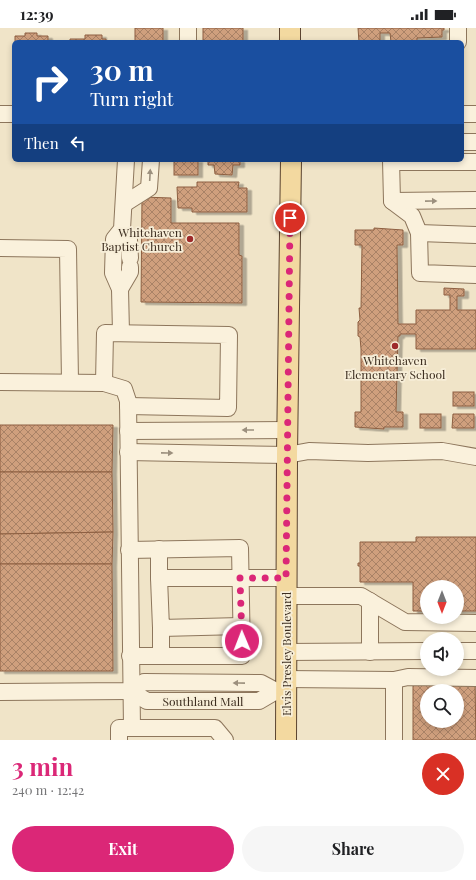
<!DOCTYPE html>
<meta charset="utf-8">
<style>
:root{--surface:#fff;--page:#f6f6f6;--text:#202124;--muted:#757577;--accent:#db2777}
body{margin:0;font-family:"Playfair Display",serif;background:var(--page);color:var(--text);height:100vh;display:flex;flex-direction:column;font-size:15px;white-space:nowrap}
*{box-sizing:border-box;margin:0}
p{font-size:13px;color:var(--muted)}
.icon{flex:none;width:22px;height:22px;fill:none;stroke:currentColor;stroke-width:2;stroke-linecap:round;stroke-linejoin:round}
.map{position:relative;height:712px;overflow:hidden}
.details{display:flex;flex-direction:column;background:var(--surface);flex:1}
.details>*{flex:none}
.banner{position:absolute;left:12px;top:12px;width:452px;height:122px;border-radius:6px;box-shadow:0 2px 6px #0003;background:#1a4fa0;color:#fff;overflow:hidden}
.needle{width:26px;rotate:180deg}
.tools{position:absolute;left:420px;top:552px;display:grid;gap:8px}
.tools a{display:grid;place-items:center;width:44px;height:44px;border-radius:50%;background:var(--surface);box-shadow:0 2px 6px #0003;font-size:20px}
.pin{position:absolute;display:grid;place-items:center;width:34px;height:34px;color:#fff;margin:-17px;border:2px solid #fff;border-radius:50%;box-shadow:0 1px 4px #0007}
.me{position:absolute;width:44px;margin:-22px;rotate:359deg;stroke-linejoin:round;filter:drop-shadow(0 0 3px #0008)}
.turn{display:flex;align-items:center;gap:14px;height:84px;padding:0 12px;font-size:18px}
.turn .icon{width:52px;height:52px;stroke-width:2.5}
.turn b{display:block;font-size:28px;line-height:34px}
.then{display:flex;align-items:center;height:38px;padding:0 12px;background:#0003;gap:8px;font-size:15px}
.round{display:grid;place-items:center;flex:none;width:42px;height:42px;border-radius:21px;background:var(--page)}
.overview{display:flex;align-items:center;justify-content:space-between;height:68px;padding:0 12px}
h1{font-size:24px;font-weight:700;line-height:30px;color:var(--accent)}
.primary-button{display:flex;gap:8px;margin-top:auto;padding:8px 12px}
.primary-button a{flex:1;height:46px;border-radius:24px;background:var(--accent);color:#fff;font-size:16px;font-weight:700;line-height:46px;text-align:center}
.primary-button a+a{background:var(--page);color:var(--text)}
.status{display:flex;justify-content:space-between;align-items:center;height:28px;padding:0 20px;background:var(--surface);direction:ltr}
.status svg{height:11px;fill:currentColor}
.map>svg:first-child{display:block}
.building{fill:url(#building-cross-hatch);stroke:#8d5f41;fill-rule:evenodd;filter:url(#shadow)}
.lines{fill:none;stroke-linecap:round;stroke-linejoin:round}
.minor-casing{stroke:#8d765c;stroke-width:18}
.major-casing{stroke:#5b4430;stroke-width:22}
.minor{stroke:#faf1dc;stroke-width:16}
.major{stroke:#f3d9a0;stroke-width:20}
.oneway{fill:#9c907e}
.route{stroke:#db2777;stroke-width:7;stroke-dasharray:0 12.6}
.poi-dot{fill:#9e2a2b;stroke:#f7eed8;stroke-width:1.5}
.labels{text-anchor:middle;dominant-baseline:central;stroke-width:3.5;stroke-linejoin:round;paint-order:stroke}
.poi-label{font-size:12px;fill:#3d2e20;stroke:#f7eed8;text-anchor:end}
.street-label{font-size:12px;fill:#3d2e20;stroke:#f7eed8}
</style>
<div class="status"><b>12:39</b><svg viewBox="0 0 49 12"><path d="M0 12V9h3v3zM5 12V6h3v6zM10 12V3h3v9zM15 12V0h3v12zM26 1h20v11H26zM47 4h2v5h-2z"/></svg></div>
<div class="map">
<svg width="476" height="712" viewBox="0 0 476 712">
<defs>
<pattern id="building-cross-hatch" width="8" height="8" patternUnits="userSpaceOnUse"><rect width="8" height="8" fill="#cf9f7d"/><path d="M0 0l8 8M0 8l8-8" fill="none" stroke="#a98266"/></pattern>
<filter id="shadow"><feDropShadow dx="4.5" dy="2.5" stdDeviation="0" flood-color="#0004"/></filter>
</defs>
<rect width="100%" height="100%" fill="#f0e4c8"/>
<g class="building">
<rect x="135" y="0" width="28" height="14"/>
<rect x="203" y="0" width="40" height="14"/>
<polygon points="358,0 444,0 444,2 442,2 442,9 417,10 417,14 391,14 390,5 380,5 380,14 359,14"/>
<polygon points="25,5 37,5 37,8 48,8 48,14 15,14 15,8 25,8"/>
<polygon points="85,7 102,7 102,11 106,11 106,14 70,14 70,11 85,11"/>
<rect x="174" y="132" width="24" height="15"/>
<polygon points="208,132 240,132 240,137 233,137 232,147 215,146 214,137 208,137"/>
<polygon points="197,154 239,154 238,160 247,160 247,184 192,184 192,180 178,180 177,159 197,159"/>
<polygon points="142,169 171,170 171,195 239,195 239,227 242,228 242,275 141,274"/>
<polygon points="374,200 403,202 403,217 397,217 398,296 416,296 416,282 450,282 450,267 444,267 444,260 464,261 464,268 457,268 457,282 476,282 476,321 416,321 416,306 400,306 400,308 398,308 396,384 403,384 403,399 384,399 384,401 355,399 355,384 361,384 361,321 360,309 358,308 358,294 360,292 359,280 361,280 362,217 355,217 355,202 374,202"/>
<rect x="453" y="364" width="21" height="14"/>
<rect x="420" y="386" width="21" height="14"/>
<polygon points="453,386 474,386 474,400 452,400"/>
<polygon points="0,397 113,397 112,444 0,444"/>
<polygon points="0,444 112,444 113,504 0,506"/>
<polygon points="113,504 112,536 0,536 0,506"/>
<polygon points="416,509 476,509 476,583 457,583 457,559 427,559 427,583 413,583 413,554 360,554 360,538 358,538 358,535 360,535 360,514 416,514"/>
<polygon points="0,536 112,536 113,643 0,643"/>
<path d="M413 655H475L476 712H413ZM427 663H457V693H427Z"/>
</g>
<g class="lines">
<g class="minor-casing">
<g id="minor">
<polyline points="458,0 458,14"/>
<polyline points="188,14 188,0"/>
<polyline points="0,86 14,86"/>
<polyline points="462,86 476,86"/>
<polyline points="462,114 476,114"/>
<polyline points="391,132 392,173 412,188 419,205 420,245 476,247"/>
<polyline points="392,134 476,134"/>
<polyline points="392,173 476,172"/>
<polyline points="124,176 149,160 151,132"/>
<polyline points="122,201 129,212 130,230"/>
<polyline points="419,205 476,207"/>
<polyline points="0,220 68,221 70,354"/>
<polyline points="120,261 130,244 130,239"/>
<polyline points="121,305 120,261 113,245 114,211 122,201 126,132"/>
<polyline points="0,354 104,355 124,361 128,373 132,700"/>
<polyline points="104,355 105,305 229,307 228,380 128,378"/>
<polyline points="128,403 287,402"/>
<polyline points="128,424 287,427 309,423 368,425 442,423 476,429"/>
<polyline points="159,521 159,550"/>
<polyline points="129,522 240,520 242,628 130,628"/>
<polyline points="286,568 361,568 405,594 476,595"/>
<polyline points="241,598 161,600 159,550 286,550"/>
<polyline points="457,623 476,623"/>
<polyline points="286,624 427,623"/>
<polyline points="370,624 370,573"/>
<polyline points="161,628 161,600"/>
<polyline points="286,651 394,652 408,649 476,650"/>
<polyline points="130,663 147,673 259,673 276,663 283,663"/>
<polyline points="0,664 130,663 144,654 261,655 276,663"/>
<polyline points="119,712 119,700 215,700 225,712"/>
<polyline points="394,712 394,652"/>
</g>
</g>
<g class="major-casing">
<g id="major">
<polyline points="290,0 290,14"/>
<polyline points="286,712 287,427 291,132"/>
</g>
</g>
<use href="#minor" class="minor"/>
<use href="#major" class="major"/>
</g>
<defs><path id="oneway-solid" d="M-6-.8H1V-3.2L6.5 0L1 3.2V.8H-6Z"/></defs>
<g class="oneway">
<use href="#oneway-solid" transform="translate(150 147) rotate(-87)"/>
<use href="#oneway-solid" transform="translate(431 173) rotate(-1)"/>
<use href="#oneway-solid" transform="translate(248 402) rotate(180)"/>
<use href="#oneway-solid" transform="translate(167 425) rotate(1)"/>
<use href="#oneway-solid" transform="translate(239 655) rotate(-179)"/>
</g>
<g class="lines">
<polyline class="route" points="242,613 240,550 286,550 290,190"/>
</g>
<g class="poi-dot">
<circle cx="190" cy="211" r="4"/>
<circle cx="395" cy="318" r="4"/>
</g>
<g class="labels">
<g class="poi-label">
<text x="182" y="204">Whitehaven<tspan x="182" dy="14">Baptist Church</tspan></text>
<text x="395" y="332" text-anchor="middle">Whitehaven<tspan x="395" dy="14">Elementary School</tspan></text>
</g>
<g class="street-label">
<text transform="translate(286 626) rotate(-90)">Elvis Presley Boulevard</text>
<text x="203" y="673">Southland Mall</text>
</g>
</g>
</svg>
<div class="tools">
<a><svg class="needle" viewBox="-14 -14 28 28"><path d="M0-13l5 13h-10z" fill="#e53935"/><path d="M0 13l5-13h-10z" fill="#757577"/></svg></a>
<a><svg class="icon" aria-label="sound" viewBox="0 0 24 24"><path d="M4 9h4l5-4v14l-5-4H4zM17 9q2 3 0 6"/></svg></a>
<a><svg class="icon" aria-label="search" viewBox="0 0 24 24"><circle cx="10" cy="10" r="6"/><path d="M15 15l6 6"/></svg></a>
</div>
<div class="pin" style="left:290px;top:190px;background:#d93025"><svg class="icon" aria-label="arrive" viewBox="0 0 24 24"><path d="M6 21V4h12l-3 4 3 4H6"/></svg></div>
<svg class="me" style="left:242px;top:613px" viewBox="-20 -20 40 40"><circle r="17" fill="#db2777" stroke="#fff" stroke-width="3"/><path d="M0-11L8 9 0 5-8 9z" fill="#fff"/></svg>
<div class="banner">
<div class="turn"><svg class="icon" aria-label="right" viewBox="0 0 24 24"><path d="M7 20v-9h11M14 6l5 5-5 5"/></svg><div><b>30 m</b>Turn right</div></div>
<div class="then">Then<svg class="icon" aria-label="left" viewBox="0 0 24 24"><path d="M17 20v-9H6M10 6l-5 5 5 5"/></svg></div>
</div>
</div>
<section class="details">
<div class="overview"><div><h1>3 min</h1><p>240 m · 12:42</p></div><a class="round" style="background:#d93025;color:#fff"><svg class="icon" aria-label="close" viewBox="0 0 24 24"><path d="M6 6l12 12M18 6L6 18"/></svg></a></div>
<div class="primary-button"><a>Exit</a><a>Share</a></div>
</section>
